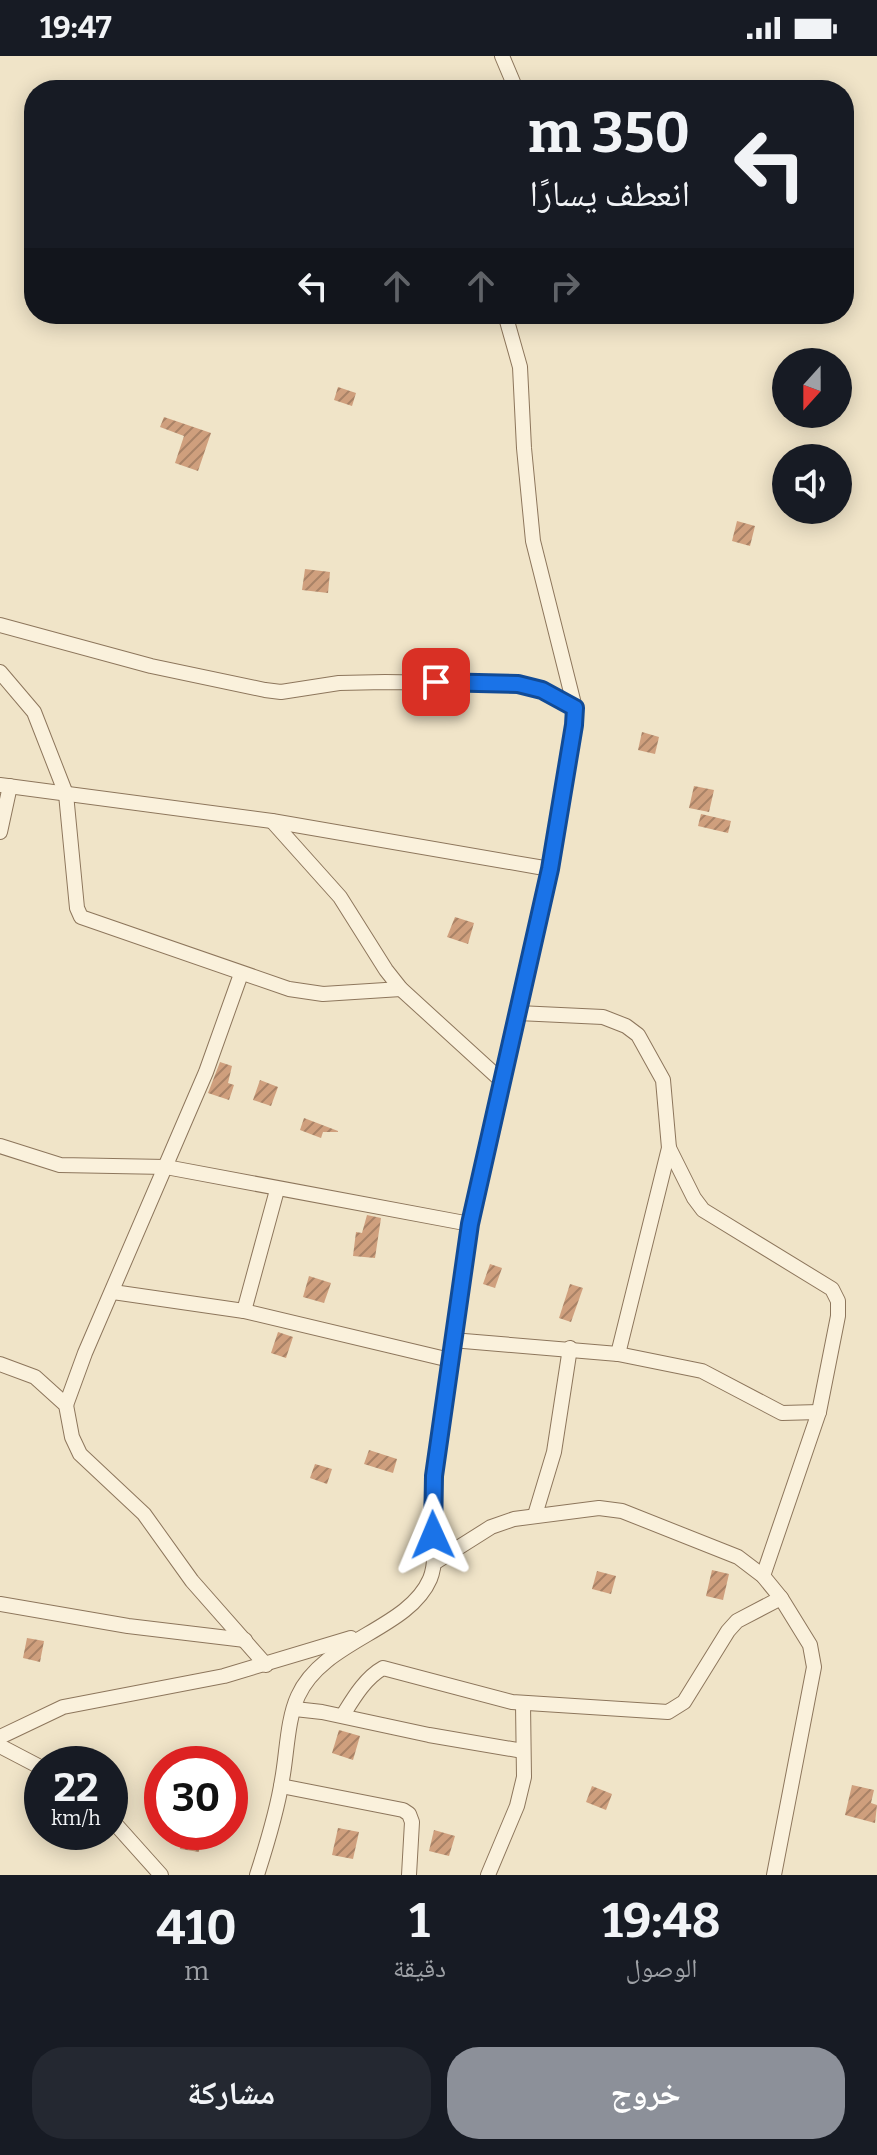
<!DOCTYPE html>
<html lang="ar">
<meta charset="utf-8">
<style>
:root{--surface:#171b24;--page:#242831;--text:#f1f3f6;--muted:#9ea1a6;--accent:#8c9099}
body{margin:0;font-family:Bitter,"Noto Naskh Arabic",serif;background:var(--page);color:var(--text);direction:rtl;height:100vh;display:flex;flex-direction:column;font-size:30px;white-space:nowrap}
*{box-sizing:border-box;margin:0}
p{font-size:26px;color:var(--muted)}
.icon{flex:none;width:44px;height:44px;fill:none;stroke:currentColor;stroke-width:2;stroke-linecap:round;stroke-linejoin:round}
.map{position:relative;height:1819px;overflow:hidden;direction:ltr}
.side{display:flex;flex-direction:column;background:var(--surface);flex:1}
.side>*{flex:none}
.hud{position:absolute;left:24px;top:24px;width:830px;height:244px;border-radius:32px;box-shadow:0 4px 20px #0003;direction:rtl;background:#171b24;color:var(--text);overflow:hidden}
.needle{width:52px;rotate:201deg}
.tools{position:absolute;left:772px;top:292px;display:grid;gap:16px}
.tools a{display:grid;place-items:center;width:80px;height:80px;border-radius:50%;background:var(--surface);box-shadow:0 4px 20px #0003;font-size:40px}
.speed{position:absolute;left:24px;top:1690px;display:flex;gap:16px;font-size:40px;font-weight:700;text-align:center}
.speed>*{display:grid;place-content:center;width:104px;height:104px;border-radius:50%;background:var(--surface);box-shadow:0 4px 20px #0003;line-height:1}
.speed small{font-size:20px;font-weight:400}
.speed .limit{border:12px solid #d22;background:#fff;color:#111}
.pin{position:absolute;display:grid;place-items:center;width:68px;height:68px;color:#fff;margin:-34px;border-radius:16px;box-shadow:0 4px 12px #0006}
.me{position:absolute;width:88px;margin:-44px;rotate:359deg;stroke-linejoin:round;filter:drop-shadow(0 0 6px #0008)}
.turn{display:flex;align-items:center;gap:28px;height:168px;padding:0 32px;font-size:36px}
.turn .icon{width:104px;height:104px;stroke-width:2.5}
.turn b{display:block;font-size:56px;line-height:68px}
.lanes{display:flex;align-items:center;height:76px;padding:0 32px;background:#0003;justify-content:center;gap:40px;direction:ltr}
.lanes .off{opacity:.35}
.eta{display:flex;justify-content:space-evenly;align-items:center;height:136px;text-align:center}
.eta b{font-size:48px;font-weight:700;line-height:56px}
.button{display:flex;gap:16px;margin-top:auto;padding:16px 32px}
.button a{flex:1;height:92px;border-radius:32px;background:var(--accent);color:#fff;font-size:32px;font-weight:700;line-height:92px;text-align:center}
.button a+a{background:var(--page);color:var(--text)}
.status{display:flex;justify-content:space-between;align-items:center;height:56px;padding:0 40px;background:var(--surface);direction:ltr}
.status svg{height:22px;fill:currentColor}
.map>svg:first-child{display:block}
.building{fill:url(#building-hatch)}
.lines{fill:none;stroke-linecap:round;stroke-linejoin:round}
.minor-casing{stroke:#8d765c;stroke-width:16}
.minor{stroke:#faf1dc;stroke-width:14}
.route-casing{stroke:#114b97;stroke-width:20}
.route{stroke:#1a73e8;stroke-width:14}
</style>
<div class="status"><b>19:47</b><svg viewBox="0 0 49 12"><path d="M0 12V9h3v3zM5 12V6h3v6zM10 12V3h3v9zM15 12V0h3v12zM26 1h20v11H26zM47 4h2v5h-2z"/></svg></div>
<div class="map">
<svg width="877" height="1819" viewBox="0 0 877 1819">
<defs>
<pattern id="building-hatch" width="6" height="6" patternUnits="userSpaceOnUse" patternTransform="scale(2)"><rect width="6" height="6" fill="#cf9f7d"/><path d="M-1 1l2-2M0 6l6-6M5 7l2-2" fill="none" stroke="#a98266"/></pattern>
</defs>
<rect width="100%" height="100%" fill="#f0e4c8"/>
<g class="building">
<polygon points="338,331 356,337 352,350 334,344"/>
<polygon points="164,361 211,377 198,415 175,407 184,380 160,371"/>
<polygon points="737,465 755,470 750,490 732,485"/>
<polygon points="305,513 330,516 328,537 302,534"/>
<polygon points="642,676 659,681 655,698 638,694"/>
<polygon points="694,730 714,734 709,756 689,752"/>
<polygon points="701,758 731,765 728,777 698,770"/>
<polygon points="455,861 474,867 468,888 447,881"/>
<polygon points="220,1006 232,1010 228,1027 234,1029 229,1044 208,1037"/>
<polygon points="260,1024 278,1031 271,1050 253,1044"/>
<polygon points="304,1062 338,1075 338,1076 323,1076 321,1082 300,1074"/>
<polygon points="367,1159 381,1162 375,1202 353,1200 356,1176 362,1177"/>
<polygon points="490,1208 502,1212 495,1232 483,1228"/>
<polygon points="309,1220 331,1227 324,1247 303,1241"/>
<polygon points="570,1228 583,1232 571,1266 559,1262"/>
<polygon points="278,1276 293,1281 286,1302 271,1297"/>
<polygon points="369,1394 397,1403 393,1417 364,1408"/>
<polygon points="315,1408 332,1413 327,1428 310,1422"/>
<polygon points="712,1514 729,1518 723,1544 706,1540"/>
<polygon points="597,1515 616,1520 611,1538 592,1533"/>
<polygon points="27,1582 44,1585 40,1606 23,1602"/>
<polygon points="339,1674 360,1680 353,1704 332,1697"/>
<polygon points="852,1729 874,1734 871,1747 877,1749 875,1767 845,1759"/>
<polygon points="592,1730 612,1738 606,1754 586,1746"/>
<polygon points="338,1772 359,1776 353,1803 332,1799"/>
<polygon points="434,1774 455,1780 449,1800 429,1795"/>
<polygon points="182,1776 201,1776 199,1796 180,1793"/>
</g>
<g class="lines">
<g class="minor-casing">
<g id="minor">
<polyline points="502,0 513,26 513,34"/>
<polyline points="0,569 151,610 265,634 281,636 339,627 385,626 518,628 542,634 575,652"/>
<polyline points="0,616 34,656 66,738 77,852 81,861 289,933 323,938 401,933"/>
<polyline points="0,729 272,765 550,813"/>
<polyline points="272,765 340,841 386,914 401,933 503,1026"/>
<polyline points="0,776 10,730"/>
<polyline points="518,957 603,961 626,970 638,979 663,1024 669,1092 618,1298"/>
<polyline points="0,1090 60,1109 166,1111 470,1168"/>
<polyline points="669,1092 694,1142 703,1154 832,1233 838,1245 838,1260 819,1356 763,1520"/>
<polyline points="113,1236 244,1255 450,1304"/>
<polyline points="244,1255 277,1134"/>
<polyline points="452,1284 618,1298 702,1315 782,1357 819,1356"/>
<polyline points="0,1308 35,1321 66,1349 72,1381 80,1398 144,1458 192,1525 266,1609"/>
<polyline points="66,1349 85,1297 206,1016 241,918"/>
<polyline points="535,1459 554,1396 570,1292"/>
<polyline points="434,1507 491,1471 514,1463 599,1452 622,1455 738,1501 763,1520 781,1542 810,1589 814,1611 774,1819"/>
<polyline points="0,1548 128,1570 245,1584"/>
<polyline points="295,1653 322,1656 429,1679 523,1695"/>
<path d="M343 1659C353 1643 365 1622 383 1612L512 1646 668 1656 684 1646 728 1575 737 1565 781 1542"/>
<polyline points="0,1681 63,1651 224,1620 351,1582"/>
<polyline points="0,1690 42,1712"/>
<polyline points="281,1730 403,1754 409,1758 412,1766 409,1819"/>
<polyline points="110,1762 161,1819"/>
<path d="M257 1819C267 1788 277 1756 282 1724 287 1698 287 1664 298 1640 323 1584 408 1574 430 1523 438 1503 433 1478 432 1456 431 1444 433 1432 434 1420L470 1168 550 813 574 669 575 652 533 485 524 392 520 311 505 258"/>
<polyline points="488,1819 517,1750 524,1721 523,1648"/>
</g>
</g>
<use href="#minor" class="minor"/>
</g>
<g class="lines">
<g class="route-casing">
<polyline id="route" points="433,1479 434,1420 470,1168 550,813 574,669 575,652 542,634 518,628 436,626"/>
</g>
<use href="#route" class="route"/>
</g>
</svg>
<div class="tools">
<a><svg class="needle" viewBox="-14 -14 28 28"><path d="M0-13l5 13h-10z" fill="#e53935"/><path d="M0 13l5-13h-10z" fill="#9ea1a6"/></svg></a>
<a><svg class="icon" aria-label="sound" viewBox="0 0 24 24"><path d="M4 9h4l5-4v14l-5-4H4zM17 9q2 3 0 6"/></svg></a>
</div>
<div class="speed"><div>22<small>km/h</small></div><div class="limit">30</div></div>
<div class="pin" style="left:436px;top:626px;background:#d93025"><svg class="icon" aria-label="arrive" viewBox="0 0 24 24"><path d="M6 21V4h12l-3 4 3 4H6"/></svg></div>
<svg class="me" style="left:433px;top:1479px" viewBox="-20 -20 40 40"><path d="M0-17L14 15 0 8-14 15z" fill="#1a73e8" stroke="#fff" stroke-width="4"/></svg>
<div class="hud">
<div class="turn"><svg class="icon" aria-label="left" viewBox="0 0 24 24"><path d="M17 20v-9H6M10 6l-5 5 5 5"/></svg><div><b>350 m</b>انعطف يسارًا</div></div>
<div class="lanes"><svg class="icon" aria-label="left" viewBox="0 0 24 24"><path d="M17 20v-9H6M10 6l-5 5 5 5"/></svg><svg class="icon off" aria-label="ahead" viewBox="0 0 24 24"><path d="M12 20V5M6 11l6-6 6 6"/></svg><svg class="icon off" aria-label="ahead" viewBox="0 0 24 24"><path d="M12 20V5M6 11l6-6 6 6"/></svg><svg class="icon off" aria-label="right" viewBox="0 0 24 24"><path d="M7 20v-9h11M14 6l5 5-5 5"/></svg></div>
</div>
</div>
<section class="side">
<div class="eta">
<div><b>19:48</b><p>الوصول</p></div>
<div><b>1</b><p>دقيقة</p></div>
<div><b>410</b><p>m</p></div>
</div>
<div class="button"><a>خروج</a><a>مشاركة</a></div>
</section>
